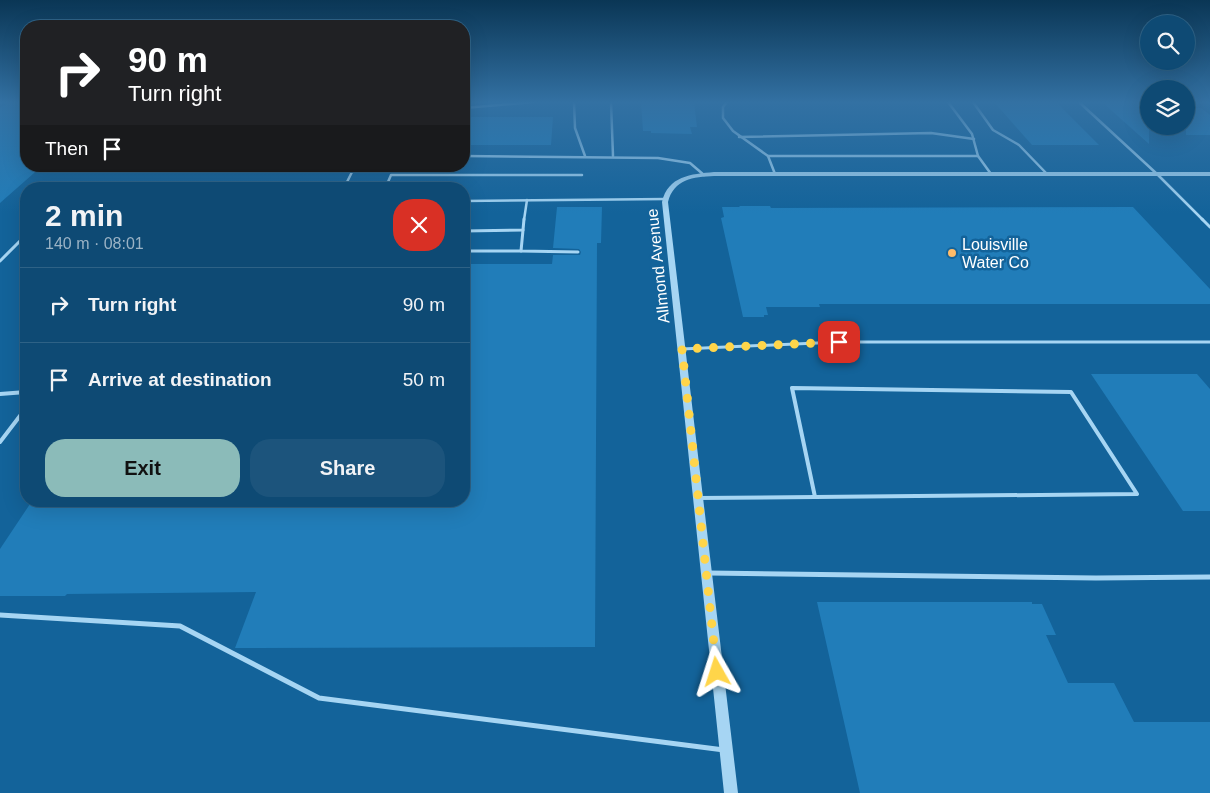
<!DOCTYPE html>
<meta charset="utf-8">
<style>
:root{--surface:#0e4a74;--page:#1c547c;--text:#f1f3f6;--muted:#9bb3c5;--line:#2e6286;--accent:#8bbbb9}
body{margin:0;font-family:Helvetica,sans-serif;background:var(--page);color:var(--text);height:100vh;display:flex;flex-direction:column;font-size:19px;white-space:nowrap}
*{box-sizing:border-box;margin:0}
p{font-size:16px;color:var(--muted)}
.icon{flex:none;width:28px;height:28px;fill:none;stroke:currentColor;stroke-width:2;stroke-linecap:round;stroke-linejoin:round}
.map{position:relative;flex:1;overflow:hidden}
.panel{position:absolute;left:20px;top:182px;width:450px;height:325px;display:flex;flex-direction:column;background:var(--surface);border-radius:20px;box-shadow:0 5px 20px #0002,0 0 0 1px var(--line)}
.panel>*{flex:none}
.guide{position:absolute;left:20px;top:20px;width:450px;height:152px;border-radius:20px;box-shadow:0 5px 20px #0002,0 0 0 1px var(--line);background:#202124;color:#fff;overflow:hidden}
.controls{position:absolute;left:1140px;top:15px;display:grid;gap:10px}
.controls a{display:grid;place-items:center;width:55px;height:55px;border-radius:50%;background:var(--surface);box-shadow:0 5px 20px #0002,0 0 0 1px var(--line);font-size:25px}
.pin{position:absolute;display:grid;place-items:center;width:42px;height:42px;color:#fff;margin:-21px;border-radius:10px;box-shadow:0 2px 8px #0006}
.me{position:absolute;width:55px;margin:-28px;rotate:354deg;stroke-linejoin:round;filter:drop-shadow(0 0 4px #0008)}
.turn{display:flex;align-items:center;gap:18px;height:105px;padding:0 25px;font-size:22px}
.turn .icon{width:65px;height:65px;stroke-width:2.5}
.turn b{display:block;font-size:35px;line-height:42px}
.then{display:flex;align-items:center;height:48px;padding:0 25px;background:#0003;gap:10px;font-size:19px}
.round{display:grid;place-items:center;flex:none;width:52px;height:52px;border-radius:20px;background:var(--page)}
.head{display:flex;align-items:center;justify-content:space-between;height:85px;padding:0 25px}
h1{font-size:30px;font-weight:600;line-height:38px}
.action{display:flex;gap:10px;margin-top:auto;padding:10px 25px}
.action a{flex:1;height:58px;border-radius:20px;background:var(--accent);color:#111;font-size:20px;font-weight:600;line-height:58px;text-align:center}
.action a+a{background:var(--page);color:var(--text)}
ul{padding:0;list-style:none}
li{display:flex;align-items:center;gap:15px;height:75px;padding:0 25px;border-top:1px solid var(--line)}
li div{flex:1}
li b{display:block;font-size:19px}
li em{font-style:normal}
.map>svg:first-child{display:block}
.building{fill:#217db9}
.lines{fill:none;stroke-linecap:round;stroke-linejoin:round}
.service-far3{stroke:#a6d5f3;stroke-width:2.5}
.service-far2{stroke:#a6d5f3;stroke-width:3}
.service-far1{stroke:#a6d5f3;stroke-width:4}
.service{stroke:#a6d5f3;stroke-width:5}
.tertiary{fill:#a6d5f3;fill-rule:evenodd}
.route{stroke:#ffd54a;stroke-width:9;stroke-dasharray:0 16.2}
.poi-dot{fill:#ffbc69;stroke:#13639a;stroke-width:2}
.labels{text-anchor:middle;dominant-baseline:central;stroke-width:5;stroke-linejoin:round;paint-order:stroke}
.poi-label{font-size:16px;fill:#fff;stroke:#13639a;text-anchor:start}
.street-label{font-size:16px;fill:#fff;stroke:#13639a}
</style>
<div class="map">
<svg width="1210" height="793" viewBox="0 0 1210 793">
<rect width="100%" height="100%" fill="#13639a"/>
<g class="building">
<polygon points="9,102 26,102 26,166 42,166 0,203 0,108"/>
<polygon points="641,102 694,102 697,127 690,127 692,134 651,133 651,131 643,131"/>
<polygon points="994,102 1056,102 1099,145 1032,145"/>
<polygon points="1102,102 1149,102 1149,144"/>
<polygon points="1186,108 1201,108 1210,115 1210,135 1186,135"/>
<polygon points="464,117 553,117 551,145 464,145"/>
<polygon points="739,206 770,206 771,208 1133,207 1210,289 1210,304 819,304 820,307 766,307 768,315 764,315 764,317 743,317 721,218 724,217 722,207 740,207"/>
<polygon points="557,207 602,207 601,243 597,243 595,647 235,648 256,592 67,594 65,596 0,596 0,549 32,501 464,501 464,264 552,264 553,255 580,255 581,252 579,249 553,248"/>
<polygon points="1091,374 1197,374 1210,389 1210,511 1183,511"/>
<polygon points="817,602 1032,602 1032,604 1042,604 1056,635 1046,635 1068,683 1114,683 1134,722 1210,722 1210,793 860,793"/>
</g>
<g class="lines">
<g class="service-far3">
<polyline points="574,102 575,128 585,156"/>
<polyline points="611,102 613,156"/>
<polyline points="727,102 723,107 723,118 733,131 768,156 978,156"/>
<polyline points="948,102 972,134 978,156 991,174"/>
<polyline points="973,102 993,130 1019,145 1047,174"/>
<polyline points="1079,102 1157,174 1203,220"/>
<polyline points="464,108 533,102"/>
<polyline points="739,137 931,133 974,139"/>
<polyline points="464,156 658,158 690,163 704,175"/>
<polyline points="768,156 775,174"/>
<polyline points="104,188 327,188 346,184 355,166"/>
<polyline points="385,189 391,175 582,175"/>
<polyline points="464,201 666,199"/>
<polyline points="524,220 527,200"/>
</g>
<g class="service-far2">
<polyline points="1202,219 1210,227"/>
<polyline points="523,230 521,251 578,252"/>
<polyline points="464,231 523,230 524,219"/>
<polyline points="464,251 521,251"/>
<polyline points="0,261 26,235"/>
<polyline points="682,349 839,342 1210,342"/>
</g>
<g class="service-far1">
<polygon points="792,388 1071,392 1137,494 815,497"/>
<polyline points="0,394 26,392"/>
<polyline points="0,442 26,408"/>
<polyline points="698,498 815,497"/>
</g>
<g class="service">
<polyline points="709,573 1096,578 1210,577"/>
<polyline points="0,615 180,626 319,698 724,750"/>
</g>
<path class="tertiary" d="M714 172H1210V176H714C693 177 674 179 668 202L738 793H724L662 202C668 176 691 174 714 172Z"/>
</g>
<linearGradient id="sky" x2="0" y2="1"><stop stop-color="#0a3655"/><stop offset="0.48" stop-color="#3371a3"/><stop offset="1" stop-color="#3371a3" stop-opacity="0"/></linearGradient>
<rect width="1210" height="213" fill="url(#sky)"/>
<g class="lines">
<polyline class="route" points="717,672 682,349 839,342"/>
</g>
<circle class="poi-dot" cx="952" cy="253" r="5"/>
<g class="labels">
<g class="poi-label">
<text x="962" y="244">Louisville<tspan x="962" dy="18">Water Co</tspan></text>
</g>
<g class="street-label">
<text transform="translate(658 266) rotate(-96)">Allmond Avenue</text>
</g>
</g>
</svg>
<div class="controls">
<a><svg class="icon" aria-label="search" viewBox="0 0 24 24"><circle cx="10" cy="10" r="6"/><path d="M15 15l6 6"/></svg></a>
<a><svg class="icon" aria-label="layers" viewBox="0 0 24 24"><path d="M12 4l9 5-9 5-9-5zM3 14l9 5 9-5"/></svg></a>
</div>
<div class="pin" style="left:839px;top:342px;background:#d93025"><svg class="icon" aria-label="arrive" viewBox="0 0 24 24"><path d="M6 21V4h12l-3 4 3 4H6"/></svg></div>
<svg class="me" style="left:717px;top:672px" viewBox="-20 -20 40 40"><path d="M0-17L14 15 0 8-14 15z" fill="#ffd54a" stroke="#fff" stroke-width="4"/></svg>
<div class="guide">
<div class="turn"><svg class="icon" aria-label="right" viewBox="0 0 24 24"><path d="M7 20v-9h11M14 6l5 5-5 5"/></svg><div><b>90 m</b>Turn right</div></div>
<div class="then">Then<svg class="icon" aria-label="arrive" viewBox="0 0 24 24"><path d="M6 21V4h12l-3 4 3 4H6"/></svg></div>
</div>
<section class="panel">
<div class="head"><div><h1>2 min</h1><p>140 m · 08:01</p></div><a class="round" style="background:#d93025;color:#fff"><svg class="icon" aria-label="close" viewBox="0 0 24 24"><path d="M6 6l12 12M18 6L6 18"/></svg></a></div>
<ul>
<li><svg class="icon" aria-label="right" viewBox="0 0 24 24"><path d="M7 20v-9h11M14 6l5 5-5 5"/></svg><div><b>Turn right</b></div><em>90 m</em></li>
<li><svg class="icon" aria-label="arrive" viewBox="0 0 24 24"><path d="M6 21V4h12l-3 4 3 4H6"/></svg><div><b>Arrive at destination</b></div><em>50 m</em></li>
</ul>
<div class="action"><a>Exit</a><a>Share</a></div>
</section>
</div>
